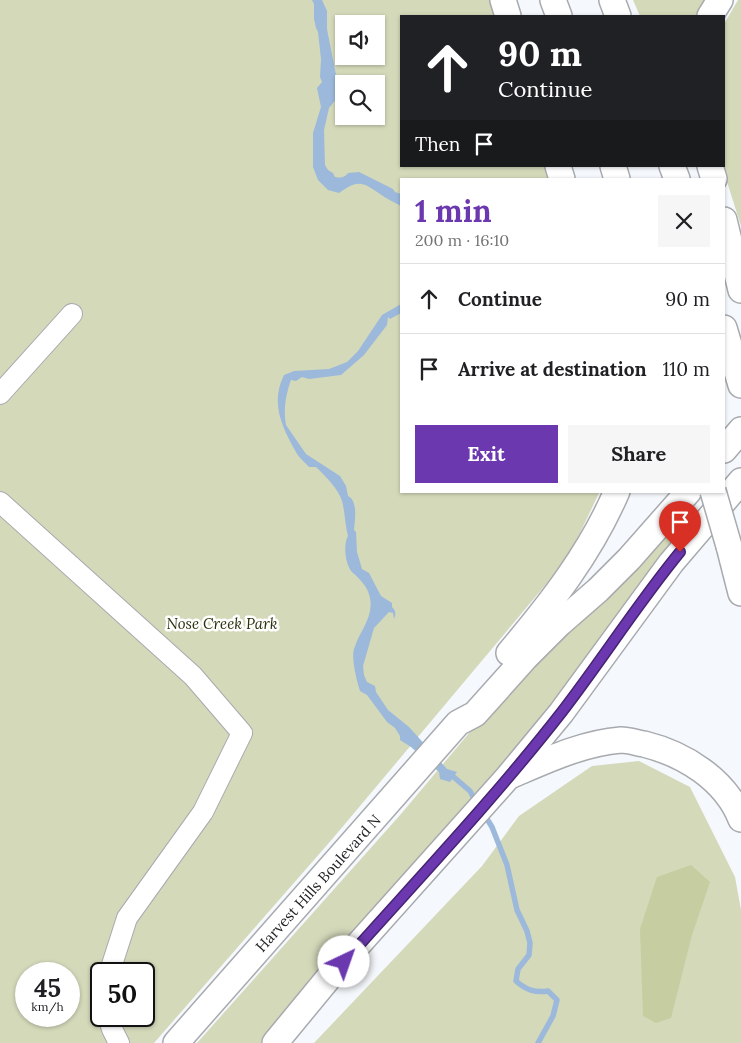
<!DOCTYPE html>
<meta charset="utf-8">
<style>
:root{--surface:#fff;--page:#f6f6f6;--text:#202124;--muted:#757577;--line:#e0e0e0;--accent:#6c38af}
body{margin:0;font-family:Lora,serif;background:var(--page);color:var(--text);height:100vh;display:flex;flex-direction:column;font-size:19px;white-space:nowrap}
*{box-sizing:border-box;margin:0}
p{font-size:16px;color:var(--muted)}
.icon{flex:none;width:28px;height:28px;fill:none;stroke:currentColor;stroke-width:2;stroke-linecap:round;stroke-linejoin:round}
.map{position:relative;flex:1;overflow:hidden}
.panel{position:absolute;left:400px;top:178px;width:325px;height:315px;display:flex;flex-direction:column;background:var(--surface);border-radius:0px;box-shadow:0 1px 4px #0004}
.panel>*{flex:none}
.top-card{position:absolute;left:400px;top:15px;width:325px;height:152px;border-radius:0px;box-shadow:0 1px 4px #0004;background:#202124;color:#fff;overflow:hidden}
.controls{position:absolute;left:335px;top:15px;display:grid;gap:10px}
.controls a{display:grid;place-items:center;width:50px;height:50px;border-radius:0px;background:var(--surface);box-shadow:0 1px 4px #0004;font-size:25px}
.speed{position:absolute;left:15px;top:962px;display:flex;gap:10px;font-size:25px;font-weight:700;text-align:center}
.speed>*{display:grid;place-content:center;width:65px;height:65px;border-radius:50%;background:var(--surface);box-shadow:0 1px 4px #0004;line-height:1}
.speed small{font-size:12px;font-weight:400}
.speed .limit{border:2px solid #111;border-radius:8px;background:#fff;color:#111}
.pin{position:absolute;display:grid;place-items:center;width:42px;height:42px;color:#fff;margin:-51px -21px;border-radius:50% 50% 50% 0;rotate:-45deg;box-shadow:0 0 5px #0007}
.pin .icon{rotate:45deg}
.me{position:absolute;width:55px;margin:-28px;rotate:42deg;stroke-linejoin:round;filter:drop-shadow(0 0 4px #0008)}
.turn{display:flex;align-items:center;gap:18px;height:105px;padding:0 15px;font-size:22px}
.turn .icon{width:65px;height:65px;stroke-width:2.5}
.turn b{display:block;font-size:35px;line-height:42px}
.then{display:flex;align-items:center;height:48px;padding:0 15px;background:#0003;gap:10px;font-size:19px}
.round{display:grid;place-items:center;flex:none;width:52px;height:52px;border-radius:0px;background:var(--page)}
.overview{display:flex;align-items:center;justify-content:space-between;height:85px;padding:0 15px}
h1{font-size:30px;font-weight:800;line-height:38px;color:var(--accent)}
.cta{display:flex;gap:10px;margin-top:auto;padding:10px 15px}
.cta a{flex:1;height:58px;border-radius:0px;background:var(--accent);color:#fff;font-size:20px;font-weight:800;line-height:58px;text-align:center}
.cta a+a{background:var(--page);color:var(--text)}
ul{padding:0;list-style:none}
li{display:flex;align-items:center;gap:15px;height:70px;padding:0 15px;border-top:1px solid var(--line)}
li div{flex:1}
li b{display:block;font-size:19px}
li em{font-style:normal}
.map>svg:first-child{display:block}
.green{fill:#d4d9ba;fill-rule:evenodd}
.forest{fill:#c6cda0}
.water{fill:#9cb9dc}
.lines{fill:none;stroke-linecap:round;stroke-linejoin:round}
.stream{stroke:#9cb9dc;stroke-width:5.5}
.minor-casing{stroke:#a7aaae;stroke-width:22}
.major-casing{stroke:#a7aaae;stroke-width:28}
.minor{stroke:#fff;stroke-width:20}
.major{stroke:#fff;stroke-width:25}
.major-bridge-casing{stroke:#a7aaae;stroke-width:28;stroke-linecap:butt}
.major-bridge{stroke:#fff;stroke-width:25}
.route-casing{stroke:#462472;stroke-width:12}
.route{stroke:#6c38af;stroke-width:9}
.labels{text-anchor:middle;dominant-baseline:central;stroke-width:5;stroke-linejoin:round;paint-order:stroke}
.park-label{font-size:15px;font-style:italic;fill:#2c2f0c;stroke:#fff}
.street-label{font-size:15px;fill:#232426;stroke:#fff}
</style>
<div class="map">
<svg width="741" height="1043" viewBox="0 0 741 1043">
<rect width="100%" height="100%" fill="#f5f8fc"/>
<g class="green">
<path d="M0 0H492L497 16H401V166H545L549 179H401V491H600L568 558 334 837 154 1043H0ZM344 24H376V56H344ZM344 84H376V116H344ZM26 974H69V1016H26ZM101 974H144V1016H101Z"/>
<polygon points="633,0 709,0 699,16 640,16"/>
<polygon points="738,0 741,0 741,226 722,166 724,166 724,24"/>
<polygon points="680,515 690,524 619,622 506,763 261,1043 197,1043 401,814 496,701"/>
<polygon points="639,761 690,787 735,877 741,910 741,1043 314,1043 482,866 519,816 592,766"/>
</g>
<polygon class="forest" points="691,865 710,882 692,935 671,1018 656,1023 643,1016 640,929 657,877"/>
<g class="water">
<path d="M312 0H322L327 11V29L336 75 337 98 329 108 324 130 325 165 328 170 333 173 335 177C341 178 344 178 348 173L359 172 393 189 395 192 401 194V206C394 202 387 199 380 194 363 182 358 179 339 193L328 190 318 180 313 167V133L321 107 317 88 322 82 320 77 321 59 318 32 316 28 314 19V4Z"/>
<path d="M401 304V313L390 319 388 317 387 325 364 355 341 375 309 379 302 377 296 381 291 380C286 394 283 410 286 425L306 454 340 476 346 486 348 496C358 501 355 519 354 530L356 532 357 552 362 569 369 573 381 596 392 603V607C396 611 396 614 394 619L393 613 389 612 374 628 363 666 364 675 367 682 375 686 376 692 388 710 409 727 447 769 457 772 450 782 440 779 439 772 411 747 400 740V736L395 728 387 722 367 695 360 691C357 682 351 658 354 649 359 632 374 617 370 598 368 587 360 579 353 573 345 566 343 544 348 536 345 525 345 512 342 501 338 488 325 476 316 467H309C305 462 299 458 296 452 282 427 270 403 284 375L294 371 329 369 347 362 358 351 382 315Z"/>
</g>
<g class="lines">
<g class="stream">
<polyline points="449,773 470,791 476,802"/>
<path d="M484 814 492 827 507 865 517 910 527 931 530 943 529 955 518 969 516 981C526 990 535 993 548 991L557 1000 553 1016 538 1043"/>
</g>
<g class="minor-casing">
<g id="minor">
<polyline points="0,394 72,314"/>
<polyline points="0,502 193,676 242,733 203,812 127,918 109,974"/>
<polyline points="108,1016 112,1029 119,1043"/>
</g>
</g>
<g class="major-casing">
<g id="major">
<polyline points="503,0 508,16"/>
<polyline points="553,0 559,16"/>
<polyline points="612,0 618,16"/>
<polyline points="710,16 720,0"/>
<polyline points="558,166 562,179"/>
<polyline points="613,166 617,179"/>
<polyline points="672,166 677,179"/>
<polyline points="710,166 714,179"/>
<polyline points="724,220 741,290"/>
<polyline points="724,328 741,385"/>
<polyline points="724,450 741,430"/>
<polyline points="729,546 741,593"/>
<path d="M509 653C551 603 591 552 617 491"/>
<path d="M512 775C547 760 583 743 621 740 629 740 637 743 644 744 684 754 725 779 741 819"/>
<polyline points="176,1043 458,723 475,714 526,657 559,624 598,590 629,559 689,491"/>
<polyline points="275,1043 331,975 508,777 561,713 671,563 741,481"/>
</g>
</g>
<use href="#minor" class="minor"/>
<use href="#major" class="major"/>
<g class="major-bridge-casing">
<polyline id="major-bridge" points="713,491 729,546"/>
</g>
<use href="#major-bridge" class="major-bridge"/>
</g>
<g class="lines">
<g class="route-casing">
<path id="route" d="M344 962C417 880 493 800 561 713 602 660 638 603 680 552"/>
</g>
<use href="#route" class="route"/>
</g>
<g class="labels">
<g class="park-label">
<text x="222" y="623">Nose Creek Park</text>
</g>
<g class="street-label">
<text transform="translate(318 883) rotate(-48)">Harvest Hills Boulevard N</text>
</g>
</g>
</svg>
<div class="controls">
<a><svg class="icon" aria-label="sound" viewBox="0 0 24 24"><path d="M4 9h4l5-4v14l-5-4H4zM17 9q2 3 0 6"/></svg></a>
<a><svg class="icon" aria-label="search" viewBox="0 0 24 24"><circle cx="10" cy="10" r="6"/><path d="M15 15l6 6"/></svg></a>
</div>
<div class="speed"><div>45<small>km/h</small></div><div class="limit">50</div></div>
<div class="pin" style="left:680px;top:552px;background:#d93025"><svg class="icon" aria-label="arrive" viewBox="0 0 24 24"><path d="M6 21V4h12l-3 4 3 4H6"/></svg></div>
<svg class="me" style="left:344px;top:962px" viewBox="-20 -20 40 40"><circle r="19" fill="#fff"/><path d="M0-13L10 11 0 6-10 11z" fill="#6c38af"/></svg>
<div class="top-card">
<div class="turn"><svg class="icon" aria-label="ahead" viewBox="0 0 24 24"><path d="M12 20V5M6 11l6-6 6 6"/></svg><div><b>90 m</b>Continue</div></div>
<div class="then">Then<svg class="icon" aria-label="arrive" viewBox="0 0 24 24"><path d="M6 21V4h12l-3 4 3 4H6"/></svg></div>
</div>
<section class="panel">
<div class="overview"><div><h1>1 min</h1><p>200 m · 16:10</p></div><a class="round"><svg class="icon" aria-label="close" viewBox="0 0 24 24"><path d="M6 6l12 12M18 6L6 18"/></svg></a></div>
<ul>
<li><svg class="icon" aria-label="ahead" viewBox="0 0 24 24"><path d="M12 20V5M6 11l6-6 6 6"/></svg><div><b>Continue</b></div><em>90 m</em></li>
<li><svg class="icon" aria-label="arrive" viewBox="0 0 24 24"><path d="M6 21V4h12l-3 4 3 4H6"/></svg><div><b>Arrive at destination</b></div><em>110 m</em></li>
</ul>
<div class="cta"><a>Exit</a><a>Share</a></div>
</section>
</div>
